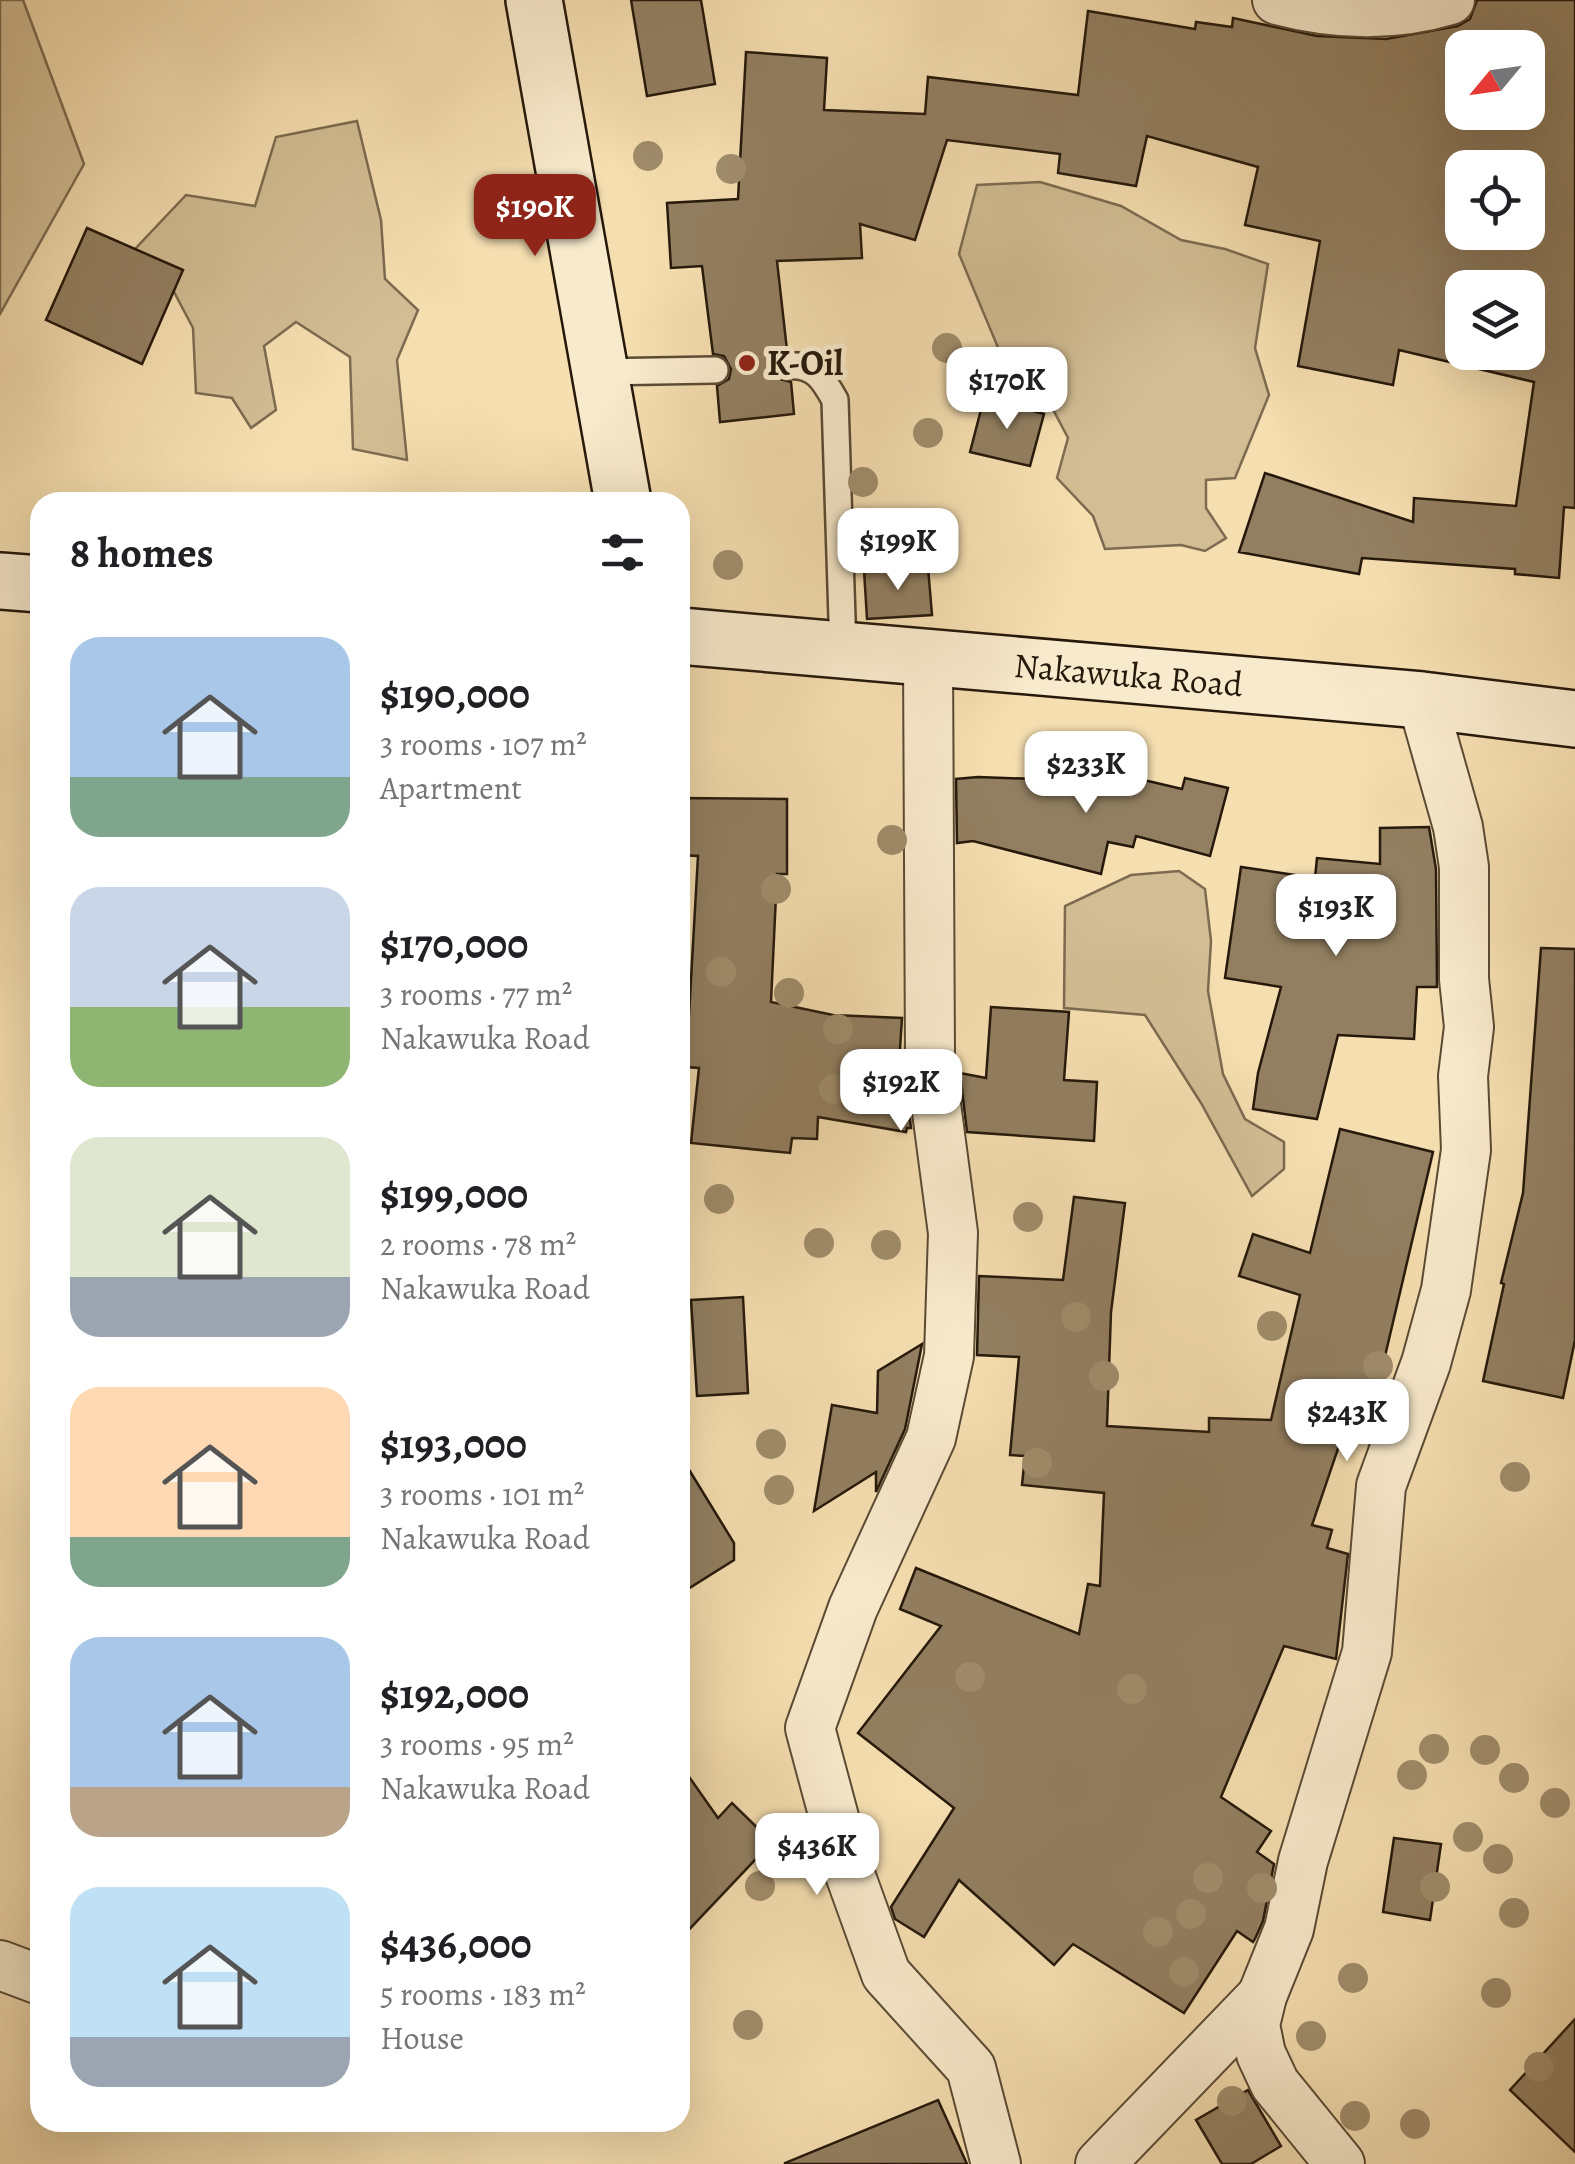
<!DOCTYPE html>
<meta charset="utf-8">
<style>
:root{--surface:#fff;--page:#f2f2f2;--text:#202124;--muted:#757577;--accent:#8f2418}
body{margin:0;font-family:Alegreya,serif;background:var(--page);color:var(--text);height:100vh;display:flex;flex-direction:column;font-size:38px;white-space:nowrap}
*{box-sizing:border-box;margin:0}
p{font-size:32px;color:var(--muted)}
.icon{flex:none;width:55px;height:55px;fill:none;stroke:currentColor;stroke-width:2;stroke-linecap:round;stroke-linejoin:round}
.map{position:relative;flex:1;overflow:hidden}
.sheet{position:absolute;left:30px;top:492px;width:660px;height:1640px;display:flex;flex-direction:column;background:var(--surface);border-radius:30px;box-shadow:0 10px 40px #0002}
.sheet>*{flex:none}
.needle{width:65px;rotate:241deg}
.buttons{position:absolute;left:1445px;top:30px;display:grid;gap:20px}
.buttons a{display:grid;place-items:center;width:100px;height:100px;border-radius:20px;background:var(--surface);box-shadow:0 10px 40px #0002;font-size:50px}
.price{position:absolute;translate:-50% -85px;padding:0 22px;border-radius:20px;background:#fff;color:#222;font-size:32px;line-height:65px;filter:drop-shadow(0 2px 5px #0008)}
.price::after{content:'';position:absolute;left:50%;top:60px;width:30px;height:22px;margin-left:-15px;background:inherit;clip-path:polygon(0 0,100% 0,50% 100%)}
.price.current{background:var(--accent);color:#fff}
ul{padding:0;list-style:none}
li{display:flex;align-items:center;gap:30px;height:250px;padding:0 40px}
li span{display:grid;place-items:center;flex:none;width:280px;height:200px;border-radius:30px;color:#555}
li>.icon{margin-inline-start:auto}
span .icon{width:120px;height:120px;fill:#fffc;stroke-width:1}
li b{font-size:42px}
h2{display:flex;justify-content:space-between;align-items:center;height:120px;padding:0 40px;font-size:42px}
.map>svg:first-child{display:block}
.green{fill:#d2bd94;stroke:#7c6b50;stroke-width:2.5}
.building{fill:#927f61;stroke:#26190b;stroke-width:2.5;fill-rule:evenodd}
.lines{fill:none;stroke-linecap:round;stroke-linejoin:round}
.service-casing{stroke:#5a4a34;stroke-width:30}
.minor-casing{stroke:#5a4a34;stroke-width:52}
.secondary-casing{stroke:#26190b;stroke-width:60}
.service{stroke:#f8eacc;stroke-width:25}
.minor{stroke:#f8eacc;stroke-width:48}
.secondary{stroke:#f8eacc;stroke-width:55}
.tree{fill:#a08d6c}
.poi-dot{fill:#8f2418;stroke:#f8eacc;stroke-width:4}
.labels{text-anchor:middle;stroke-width:10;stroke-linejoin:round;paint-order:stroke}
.poi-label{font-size:35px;font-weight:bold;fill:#26190b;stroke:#f8eacc;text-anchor:start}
.street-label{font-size:35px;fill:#26190b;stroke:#f8eacc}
</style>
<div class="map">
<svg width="1575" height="2164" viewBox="0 0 1575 2164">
<rect width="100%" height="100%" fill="#f5deb0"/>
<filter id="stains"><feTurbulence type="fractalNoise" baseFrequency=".002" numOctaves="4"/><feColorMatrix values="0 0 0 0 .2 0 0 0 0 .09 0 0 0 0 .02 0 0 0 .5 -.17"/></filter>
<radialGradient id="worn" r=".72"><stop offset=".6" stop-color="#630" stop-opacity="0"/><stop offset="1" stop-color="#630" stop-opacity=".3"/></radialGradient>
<g class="green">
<path d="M0,0H23L84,164L0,314Z"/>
<path d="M357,121L381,220L385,279L418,310L397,360L407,460L353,449L350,357L296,322L264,346L276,410L251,428L232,398L196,393L193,328L174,292L135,249L186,195L255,206L276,137Z"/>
<path d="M1040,182L1121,206L1181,240L1225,249L1268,264L1255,348L1269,395L1235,478L1206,480V508L1226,538L1205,551L1181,545L1105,549L1093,516L1057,478L1068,438L1048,400L1004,362L959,254L977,185Z"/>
<path d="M1179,871L1205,889L1211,941L1208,991L1223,1074L1245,1119L1284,1142V1169L1252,1196L1201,1103L1145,1015L1064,1008L1065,906L1131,875Z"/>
</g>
<g class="building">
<path d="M631,0H701L715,84L647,96Z"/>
<path d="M1477,0H1575V508L1564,507L1559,578L1515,574V569L1362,558L1359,574L1239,552L1265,473L1413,522L1414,498L1516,506L1534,382L1399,350L1393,385L1298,366L1320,241L1245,225L1258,167L1147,136L1136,186L1058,173L1060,154L947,140L915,240L860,224L862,258L777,261L787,350L776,357L773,367L780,379L791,382L794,414L720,422L717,386L729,379L731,369L724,356L713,354L702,266L671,268L667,203L738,199L746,52L827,58L824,110L925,114L928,77L1078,95L1088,11L1195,29L1196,22L1232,27L1233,18L1317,36L1386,39L1458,26L1470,19ZM1462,48H1528V112H1462ZM1462,168H1528V232H1462ZM1462,288H1528V352H1462Z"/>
<path d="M87,228L183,270L142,364L46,320Z"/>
<path d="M984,398L1044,414L1030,466L970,452Z"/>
<path d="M928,567L932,615L867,619L864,570Z"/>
<path d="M1093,768L1182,789L1185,778L1228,788L1210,856L1136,836L1133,847L1108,842L1101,874L973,841L957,843L956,779L978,777L1090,781Z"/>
<path d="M680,798L787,799V874H777L771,1002L833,1015L902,1018L899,1064L903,1065L911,1128H907L906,1132L818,1117L817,1139L792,1138L790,1153L691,1143L699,1068L686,1067L698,856L680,855Z"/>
<path d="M1429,827L1436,869L1437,987H1417L1414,1039L1338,1035L1317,1119L1253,1109L1258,1073L1281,987L1225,978L1241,867L1315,878L1317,858L1380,864V828Z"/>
<path d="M1541,948L1575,949V1340L1563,1398L1483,1381L1504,1284L1501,1283L1523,1193Z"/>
<path d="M991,1007L1069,1012L1064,1080L1097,1082L1094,1141L967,1132L960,1073L986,1078Z"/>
<path d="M1340,1129L1433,1152L1378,1386L1361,1381L1312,1525L1332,1530L1327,1548L1348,1554L1336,1659L1284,1646L1221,1797L1271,1831L1257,1852L1274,1864L1263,1921L1255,1939L1253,1942L1237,1931L1184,2013L1073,1944L1054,1965L959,1880L924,1937L895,1919L891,1907L954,1808L858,1733L941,1626L900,1609L916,1568L1079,1634L1088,1584L1100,1586L1104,1493L1022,1485L1025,1456L1010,1455L1019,1357L977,1355L979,1276L1063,1280L1074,1197L1125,1203L1111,1312L1107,1426L1209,1432V1418L1271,1420L1300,1295L1239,1276L1253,1234L1310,1253Z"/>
<path d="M743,1297L748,1393L697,1396L691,1300Z"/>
<path d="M922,1344L905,1429L876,1492V1472L814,1511L832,1405L877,1413L878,1371Z"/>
<path d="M680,1455L734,1543V1560L680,1594Z"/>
<path d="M680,1764L718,1818L732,1803L772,1842L680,1939Z"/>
<path d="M1394,1838L1441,1844L1430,1920L1383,1912Z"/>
<path d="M1575,2019V2152L1510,2090Z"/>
<path d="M1248,2090L1281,2146L1251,2164H1222L1196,2120Z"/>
<path d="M938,2100L967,2164H785V2163Z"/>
</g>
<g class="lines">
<defs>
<g id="service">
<path d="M789,366C815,364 824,380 835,400L843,650"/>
<path d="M598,372L715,370"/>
</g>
<g id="minor">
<path d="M1277,0C1334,15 1394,17 1450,0"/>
<path d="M928,657L930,1059L953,1233L949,1356L931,1438L853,1608L810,1728L847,1866L886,1974L971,2068L996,2164"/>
<path d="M0,1965L40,1980"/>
<path d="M1100,2164L1262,1996"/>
<path d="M1340,2164L1275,2084L1261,2054L1255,2025L1262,1996L1289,1929L1303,1861L1367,1652L1381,1486L1426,1363L1446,1290L1466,1150L1463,1076L1469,1027L1464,979V867L1458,827L1422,700"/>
</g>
<g id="secondary">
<path d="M534,0L623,502"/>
<path d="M0,581L40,584"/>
<path id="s1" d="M680,636L1422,700L1575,719"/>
</g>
</defs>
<use href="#service" class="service-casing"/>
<use href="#minor" class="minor-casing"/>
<use href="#secondary" class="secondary-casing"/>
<use href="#service" class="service"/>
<use href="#minor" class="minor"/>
<use href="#secondary" class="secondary"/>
</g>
<g class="tree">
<circle cx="648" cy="156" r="15"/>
<circle cx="731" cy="169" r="15"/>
<circle cx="947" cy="348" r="15"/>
<circle cx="928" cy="433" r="15"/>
<circle cx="863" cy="482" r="15"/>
<circle cx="728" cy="565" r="15"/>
<circle cx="892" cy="840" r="15"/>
<circle cx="776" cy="889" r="15"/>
<circle cx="721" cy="972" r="15"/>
<circle cx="789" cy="993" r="15"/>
<circle cx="838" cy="1029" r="15"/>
<circle cx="834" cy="1089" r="15"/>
<circle cx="719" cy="1199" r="15"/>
<circle cx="1028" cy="1217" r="15"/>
<circle cx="819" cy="1243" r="15"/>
<circle cx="886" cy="1245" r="15"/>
<circle cx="1076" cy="1317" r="15"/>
<circle cx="1272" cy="1326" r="15"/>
<circle cx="1378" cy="1366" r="15"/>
<circle cx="1104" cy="1376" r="15"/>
<circle cx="771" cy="1444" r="15"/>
<circle cx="1037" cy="1463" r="15"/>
<circle cx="1515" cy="1477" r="15"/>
<circle cx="779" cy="1490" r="15"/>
<circle cx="970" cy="1677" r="15"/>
<circle cx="1132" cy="1689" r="15"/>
<circle cx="1434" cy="1749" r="15"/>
<circle cx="1485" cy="1750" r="15"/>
<circle cx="1412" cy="1775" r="15"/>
<circle cx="1514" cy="1778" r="15"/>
<circle cx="1555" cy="1803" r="15"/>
<circle cx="1468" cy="1837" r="15"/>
<circle cx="1498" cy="1859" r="15"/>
<circle cx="1208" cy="1878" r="15"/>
<circle cx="760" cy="1886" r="15"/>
<circle cx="1435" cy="1887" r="15"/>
<circle cx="1262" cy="1888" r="15"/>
<circle cx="1514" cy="1913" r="15"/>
<circle cx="1191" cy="1914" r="15"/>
<circle cx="1158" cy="1932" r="15"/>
<circle cx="1184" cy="1972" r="15"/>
<circle cx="1353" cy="1978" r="15"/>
<circle cx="1496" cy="1993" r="15"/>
<circle cx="748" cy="2025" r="15"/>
<circle cx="1311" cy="2036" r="15"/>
<circle cx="1539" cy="2067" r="15"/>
<circle cx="1232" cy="2101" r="15"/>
<circle cx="1355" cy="2116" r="15"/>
<circle cx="1415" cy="2124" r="15"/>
</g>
<circle class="poi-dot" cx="747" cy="363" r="10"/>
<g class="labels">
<g class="poi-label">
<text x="767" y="375">K-Oil</text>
</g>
<g class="street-label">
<text dy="12" stroke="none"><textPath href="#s1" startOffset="450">Nakawuka Road</textPath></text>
</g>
</g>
<rect width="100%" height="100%" filter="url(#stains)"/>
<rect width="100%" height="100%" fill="url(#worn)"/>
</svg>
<div class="buttons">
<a><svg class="needle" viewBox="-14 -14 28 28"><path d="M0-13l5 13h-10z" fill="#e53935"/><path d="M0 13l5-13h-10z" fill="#757577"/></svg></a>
<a><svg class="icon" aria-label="locate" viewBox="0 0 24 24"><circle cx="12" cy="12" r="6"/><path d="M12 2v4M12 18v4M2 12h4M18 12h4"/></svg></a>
<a><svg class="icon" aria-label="layers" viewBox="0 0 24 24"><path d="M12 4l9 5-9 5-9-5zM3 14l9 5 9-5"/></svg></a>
</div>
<b class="price current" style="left:535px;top:259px">$190K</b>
<b class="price" style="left:1007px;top:432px">$170K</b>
<b class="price" style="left:898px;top:593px">$199K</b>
<b class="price" style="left:1086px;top:816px">$233K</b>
<b class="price" style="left:1336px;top:959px">$193K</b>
<b class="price" style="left:901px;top:1134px">$192K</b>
<b class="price" style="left:1347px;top:1464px">$243K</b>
<b class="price" style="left:817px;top:1898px">$436K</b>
<section class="sheet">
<h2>8 homes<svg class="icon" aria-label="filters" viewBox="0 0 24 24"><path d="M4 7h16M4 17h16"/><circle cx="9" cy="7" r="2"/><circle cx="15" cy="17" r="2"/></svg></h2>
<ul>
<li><span style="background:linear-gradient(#a9c7e8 70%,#7fa58c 0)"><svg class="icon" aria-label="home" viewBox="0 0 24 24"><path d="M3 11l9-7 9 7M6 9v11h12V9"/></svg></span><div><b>$190,000</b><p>3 rooms · 107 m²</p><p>Apartment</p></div></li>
<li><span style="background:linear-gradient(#c9d6e8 60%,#8fb573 0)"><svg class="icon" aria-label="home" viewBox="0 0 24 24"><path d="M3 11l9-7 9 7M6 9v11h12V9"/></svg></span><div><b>$170,000</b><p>3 rooms · 77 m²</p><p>Nakawuka Road</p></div></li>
<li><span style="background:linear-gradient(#dfe7d0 70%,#9aa5b1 0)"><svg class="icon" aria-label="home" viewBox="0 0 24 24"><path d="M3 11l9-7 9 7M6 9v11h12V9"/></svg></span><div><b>$199,000</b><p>2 rooms · 78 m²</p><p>Nakawuka Road</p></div></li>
<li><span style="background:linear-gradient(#ffd9b3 75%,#7fa58c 0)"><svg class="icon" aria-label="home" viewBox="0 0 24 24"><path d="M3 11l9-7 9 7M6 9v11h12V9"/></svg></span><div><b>$193,000</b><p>3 rooms · 101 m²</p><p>Nakawuka Road</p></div></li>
<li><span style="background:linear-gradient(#a9c7e8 75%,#b9a48a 0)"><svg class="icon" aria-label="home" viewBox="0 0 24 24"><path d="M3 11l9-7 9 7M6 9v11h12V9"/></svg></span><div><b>$192,000</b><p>3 rooms · 95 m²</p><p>Nakawuka Road</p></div></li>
<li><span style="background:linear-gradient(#bfe0f5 75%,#9aa5b1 0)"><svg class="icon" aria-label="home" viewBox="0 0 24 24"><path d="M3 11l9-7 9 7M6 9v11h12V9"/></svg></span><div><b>$436,000</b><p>5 rooms · 183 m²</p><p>House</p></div></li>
</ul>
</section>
</div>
